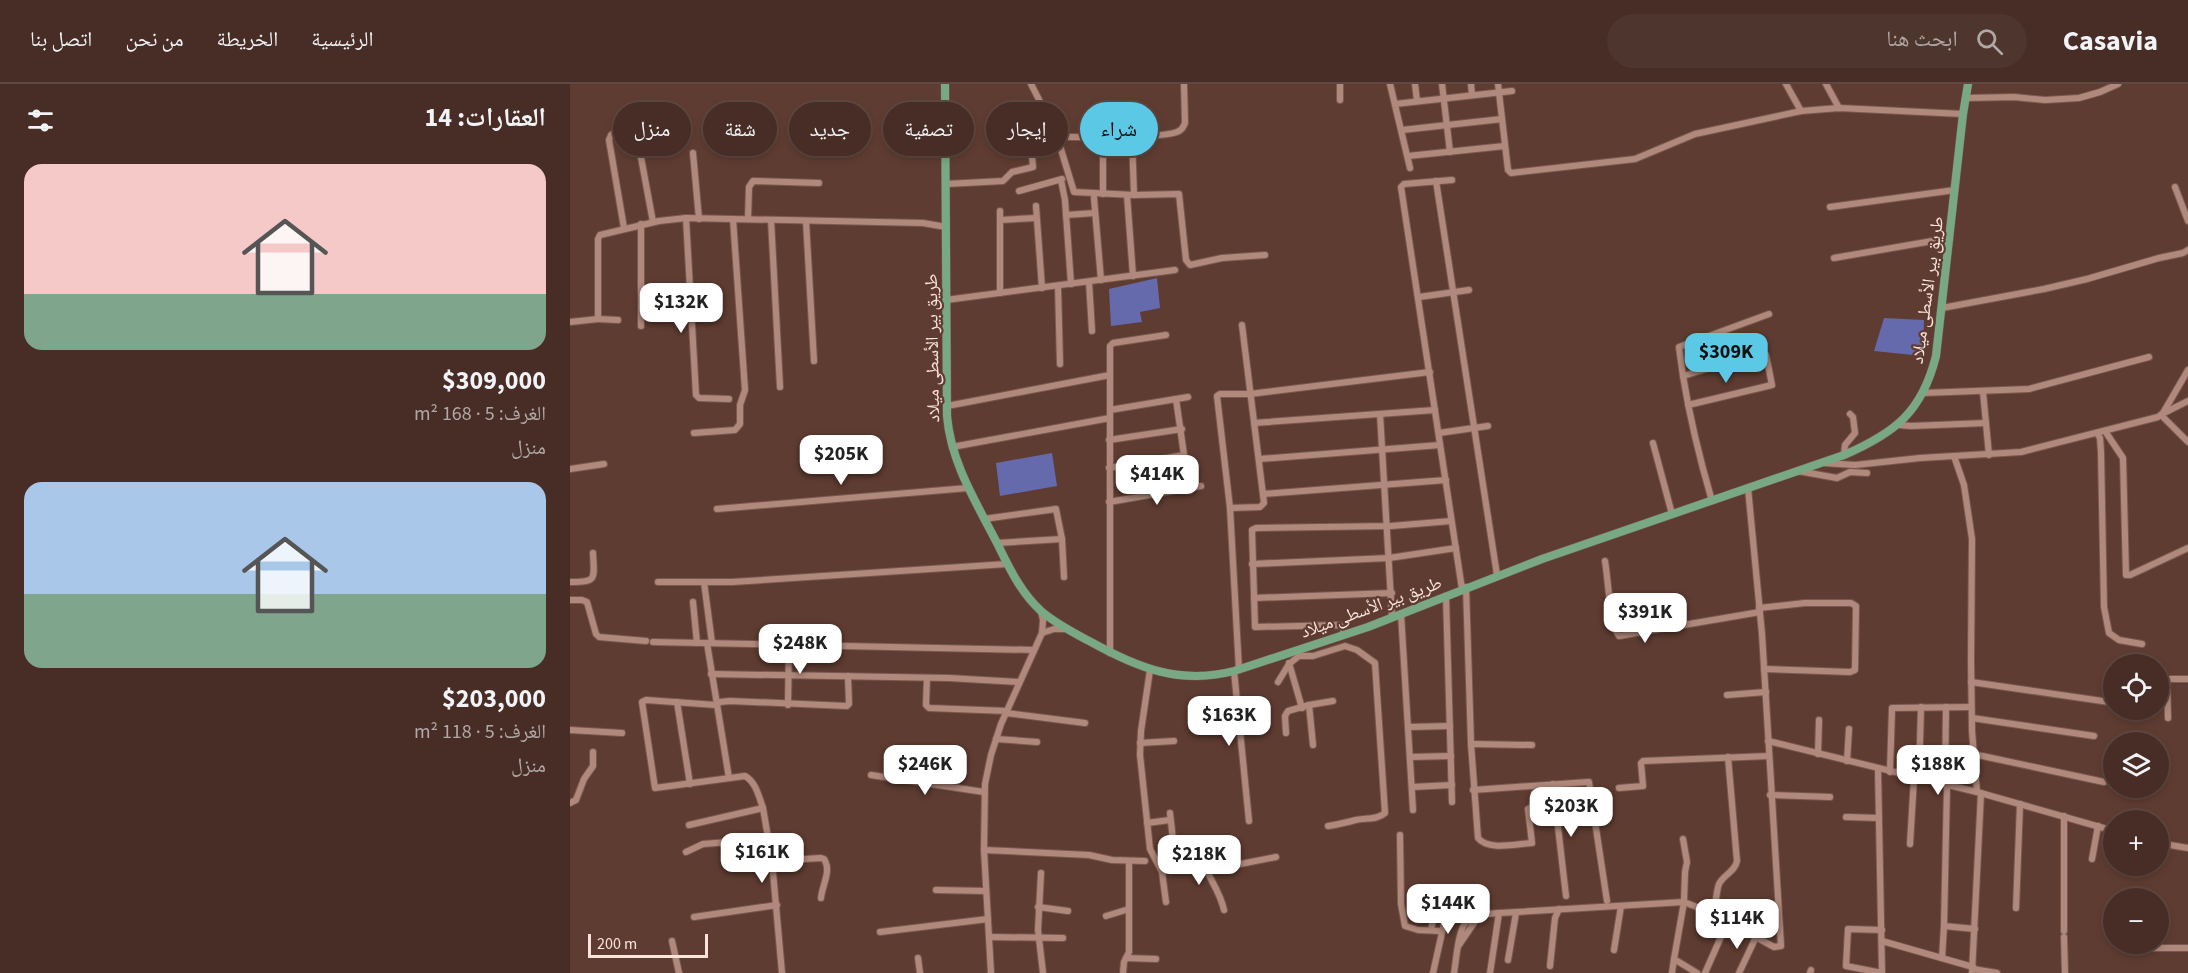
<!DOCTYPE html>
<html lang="ar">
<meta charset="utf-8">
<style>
:root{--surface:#472d25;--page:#4e352d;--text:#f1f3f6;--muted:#b0a8a7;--line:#5f4942;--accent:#5bc8e6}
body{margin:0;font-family:"Source Sans 3","Noto Naskh Arabic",sans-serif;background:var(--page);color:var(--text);direction:rtl;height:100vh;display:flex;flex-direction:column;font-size:22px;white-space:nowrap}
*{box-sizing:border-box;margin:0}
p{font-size:20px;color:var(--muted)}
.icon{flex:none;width:33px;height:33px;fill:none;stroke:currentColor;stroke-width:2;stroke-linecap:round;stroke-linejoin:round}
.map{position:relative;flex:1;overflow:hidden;direction:ltr}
.panel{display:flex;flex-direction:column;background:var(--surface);width:570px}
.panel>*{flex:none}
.banner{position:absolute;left:18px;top:18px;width:570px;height:54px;direction:rtl;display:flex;gap:12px}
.controls{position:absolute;left:1533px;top:570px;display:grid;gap:12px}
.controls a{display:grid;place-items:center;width:66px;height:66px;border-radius:50%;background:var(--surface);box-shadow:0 3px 9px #0003,0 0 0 2px var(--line);font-size:30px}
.scale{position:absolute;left:18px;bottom:15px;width:120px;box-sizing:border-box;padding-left:6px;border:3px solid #fae4dd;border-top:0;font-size:16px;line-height:21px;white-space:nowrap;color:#fae4dd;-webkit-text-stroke:4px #5f3c31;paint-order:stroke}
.price{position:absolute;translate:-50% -51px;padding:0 14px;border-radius:12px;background:#fff;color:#222;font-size:20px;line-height:39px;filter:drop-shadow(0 2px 3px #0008)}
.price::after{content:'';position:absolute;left:50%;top:36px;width:18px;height:14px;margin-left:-9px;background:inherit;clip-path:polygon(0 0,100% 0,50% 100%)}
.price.active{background:var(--accent);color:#111}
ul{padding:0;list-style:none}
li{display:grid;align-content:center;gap:12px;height:318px;padding:0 24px}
li span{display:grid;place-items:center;height:186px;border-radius:18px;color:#555}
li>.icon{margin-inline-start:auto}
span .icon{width:108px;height:108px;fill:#fffc;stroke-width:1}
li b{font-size:26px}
h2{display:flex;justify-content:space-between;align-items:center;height:72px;padding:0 24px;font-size:26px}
.tag{padding:0 21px;border-radius:27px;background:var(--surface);box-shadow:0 3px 9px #0003,0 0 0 2px var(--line);font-size:21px;line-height:54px}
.tag.active{background:var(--accent);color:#111}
header{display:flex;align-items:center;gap:36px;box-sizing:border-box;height:84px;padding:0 30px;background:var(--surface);border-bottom:2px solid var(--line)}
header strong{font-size:28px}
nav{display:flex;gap:33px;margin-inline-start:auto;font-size:21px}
.search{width:420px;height:54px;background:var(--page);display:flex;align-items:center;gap:15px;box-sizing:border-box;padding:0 21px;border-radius:33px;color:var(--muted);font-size:22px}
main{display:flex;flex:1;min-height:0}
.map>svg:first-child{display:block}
.green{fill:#656aac}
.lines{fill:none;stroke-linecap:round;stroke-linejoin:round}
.minor-casing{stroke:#76594f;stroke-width:8}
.major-casing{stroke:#76594f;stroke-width:9}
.minor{stroke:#b1897c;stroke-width:6}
.major{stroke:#79a984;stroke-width:8}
.labels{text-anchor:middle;stroke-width:4.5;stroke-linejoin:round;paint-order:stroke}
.street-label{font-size:18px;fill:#fae4dd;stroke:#5f3c31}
</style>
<header>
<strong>Casavia</strong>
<div class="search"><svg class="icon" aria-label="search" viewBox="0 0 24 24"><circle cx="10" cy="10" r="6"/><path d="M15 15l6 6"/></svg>ابحث هنا</div>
<nav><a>الرئيسية</a><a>الخريطة</a><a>من نحن</a><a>اتصل بنا</a></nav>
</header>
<main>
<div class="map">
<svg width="1618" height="889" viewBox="0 0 1618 889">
<rect width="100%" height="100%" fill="#5f3c31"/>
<g class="green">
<path d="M587,194L590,224L570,228L572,238L541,242L539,205Z"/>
<path d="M1314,234L1354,236L1353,272L1304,267Z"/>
<path d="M482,369L487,402L430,412L426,379Z"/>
</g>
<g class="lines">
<defs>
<g id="minor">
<path d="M461,0L486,49L504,108L564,111L609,110L616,176L620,181L652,174L695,171"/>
<path d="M770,0V16"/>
<path d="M820,0L840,84"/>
<path d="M845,0L847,17"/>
<path d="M872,0L880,68"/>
<path d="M901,0L902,11"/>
<path d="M928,0L938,86L941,89L1065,75L1125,50L1231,27L1269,24L1393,30"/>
<path d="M1216,0L1231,27"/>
<path d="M1256,0L1269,24"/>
<path d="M1396,14L1444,13L1475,16L1509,14L1530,8L1548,0"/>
<path d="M825,20L942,7"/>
<path d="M832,46L932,35"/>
<path d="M533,52V110"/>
<path d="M562,52L564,111"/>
<path d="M487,53C507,53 598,55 609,47C613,45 613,43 615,39L614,0"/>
<path d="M123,69L129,135"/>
<path d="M838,72L935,62"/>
<path d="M491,96L495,116L501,200"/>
<path d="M882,96L834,100L831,103L892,505"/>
<path d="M866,97L927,491"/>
<path d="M376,100L433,97L442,88L463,83L462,72"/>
<path d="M1605,103L1618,137"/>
<path d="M449,107L492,95"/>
<path d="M557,111L563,192"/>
<path d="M524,114L531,196"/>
<path d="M466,122L472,204"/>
<path d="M1260,123L1385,106"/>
<path d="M430,127V209"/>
<path d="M496,131L525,129"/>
<path d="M116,134L126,311L129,314L159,315"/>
<path d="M178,135L179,103L183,97L249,99"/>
<path d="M201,136L210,303"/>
<path d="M430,136L466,134"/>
<path d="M236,137L244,277"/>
<path d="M54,144L39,56L41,51C48,45 60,44 67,52L83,138"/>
<path d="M1264,174L1380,154"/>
<path d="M519,198L522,247"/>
<path d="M488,202L490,280"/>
<path d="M849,213L899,206"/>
<path d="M376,216L605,186"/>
<path d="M1372,224L1474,205L1517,195L1589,174L1613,169L1618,166"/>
<path d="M48,236L28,235V155L30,151L89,137L116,134L163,135"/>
<path d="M0,238L28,235"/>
<path d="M71,242V140"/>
<path d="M1113,292L1109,263L1199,230"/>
<path d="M1413,308L1419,371"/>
<path d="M1353,309L1459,305L1579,273"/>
<path d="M1118,321L1202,301L1196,271L1190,269L1113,292C1120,335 1130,376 1142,417"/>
<path d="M377,322L540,291"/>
<path d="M540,326L618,313"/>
<path d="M1594,329L1618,317"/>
<path d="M810,330L822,533"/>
<path d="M1591,331L1618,358"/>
<path d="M684,339L865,326"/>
<path d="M1329,341L1341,342L1416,339"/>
<path d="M1535,347L1553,374L1556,491H1560L1618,464"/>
<path d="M124,349L165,346L170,340V321L175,306L163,135L353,139L376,143"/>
<path d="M869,349L918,342"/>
<path d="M1527,349L1530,354L1531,368L1534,523L1539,549L1549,556L1572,560"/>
<path d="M539,356L612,345"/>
<path d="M1083,359L1102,430"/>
<path d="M382,363L540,334"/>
<path d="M1274,371L1275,361L1285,349L1283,333L1280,330"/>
<path d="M1384,372L1394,401L1402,455L1401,577L1402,647L1407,708"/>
<path d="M689,375L870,361"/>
<path d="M1254,379L1285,381L1350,374L1451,368L1588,333L1593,329L1618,286"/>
<path d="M539,384L614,371L606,315"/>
<path d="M0,385L34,380"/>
<path d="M1228,387L1267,394L1280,388L1297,389"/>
<path d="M693,410L876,396"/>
<path d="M539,418L631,402"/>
<path d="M660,424L690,423L694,419L672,241"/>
<path d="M147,425L398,404"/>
<path d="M414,435L486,425L492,455L494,493"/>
<path d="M427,459L492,455"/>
<path d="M1035,477C1038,494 1040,541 1049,552L1190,528"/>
<path d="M682,480L819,474L886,464"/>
<path d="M0,498C28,498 24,495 23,469"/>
<path d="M88,498H162L437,480"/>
<path d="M134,498L142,559"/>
<path d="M896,503L901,660L908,754C918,767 947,760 962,759L958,725L962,723L964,709L967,707L974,713L984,712"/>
<path d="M876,512L882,718"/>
<path d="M684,514L822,509"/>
<path d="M0,516H12L17,518L26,550L29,553L76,557"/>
<path d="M123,518L127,559"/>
<path d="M1189,524L1235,519H1281L1286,522L1285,586L1280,588L1194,585"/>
<path d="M831,530L843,726"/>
<path d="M472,549L484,545H494"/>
<path d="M775,551L772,543L769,541L685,543L682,446L686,444L821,442L881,437"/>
<path d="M83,558L464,566"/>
<path d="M137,559L159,694"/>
<path d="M540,569V262L543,259L596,251"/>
<path d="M719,579L732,624"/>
<path d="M580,586L571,647L570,671L580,765L592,788L596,818"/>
<path d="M669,586L660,424L647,312L650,310H680L860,288"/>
<path d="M664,587L679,737"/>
<path d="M141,590L379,594L449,598"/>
<path d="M357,594L356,621L359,624L437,627"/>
<path d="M1588,595H1618"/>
<path d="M1597,595L1598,634"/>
<path d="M708,598L719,580L729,572H743L775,562L787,566L805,579L815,729C806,737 793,733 782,737C774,739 766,741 758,742"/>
<path d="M1401,598L1539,618L1542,614L1541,597L1544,594"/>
<path d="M1157,611L1196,608"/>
<path d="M107,618L120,700"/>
<path d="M218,621L219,560"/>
<path d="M739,621L743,661"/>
<path d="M436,629L515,639"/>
<path d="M1402,634L1524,652"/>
<path d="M838,643L880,642"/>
<path d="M0,646L52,649"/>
<path d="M716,649L715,632L718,627L739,621L763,617"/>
<path d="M426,655L467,658"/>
<path d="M1198,657L1407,708L1544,747"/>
<path d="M570,659L604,657"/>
<path d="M901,660L962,661"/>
<path d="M1248,670L1249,636"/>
<path d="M1403,670L1534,698"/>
<path d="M840,673L881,672"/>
<path d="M1277,677L1279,645"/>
<path d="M1308,685L1312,889"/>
<path d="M1320,688L1322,624L1401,623"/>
<path d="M301,691L414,708"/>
<path d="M1349,694L1351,623"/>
<path d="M983,700L996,812"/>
<path d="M1375,701L1376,623"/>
<path d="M1377,702L1374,842L1405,845"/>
<path d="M842,703L882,701"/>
<path d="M1049,704L1073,702L1071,679L1073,677L1199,672"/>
<path d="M903,706L1019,698L1037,817"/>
<path d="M1200,711L1260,713"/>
<path d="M0,719L6,716L14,695L23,682V668"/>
<path d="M193,724L202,777L212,889"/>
<path d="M600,729L603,756L606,759L616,760L620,772"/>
<path d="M1276,733L1309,734"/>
<path d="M577,739L600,736"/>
<path d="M119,741L193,724C189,713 186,698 175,692L85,704L72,618L76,616L146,621L150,618L160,617L277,622L279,620L278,592"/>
<path d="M830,751L831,820L835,842L848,846L871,847"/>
<path d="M1113,755L1117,778L1115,788L1114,818L1104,875L1127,889"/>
<path d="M1588,759L1618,764"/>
<path d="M1340,760L1344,694"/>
<path d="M414,766L519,771L542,776L575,777"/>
<path d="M116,768L133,760L199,755"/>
<path d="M630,770C636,791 650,806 654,826"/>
<path d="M1522,775L1528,742"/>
<path d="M202,777L251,774L254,775C262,787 252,801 251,814"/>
<path d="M589,779L655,764"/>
<path d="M635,787L706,773"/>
<path d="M471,789L468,846L473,889"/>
<path d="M366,806L416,807"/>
<path d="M468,823L498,827"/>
<path d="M1446,824L1450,720"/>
<path d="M1142,829C1147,818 1146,808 1149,800C1153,791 1165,788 1167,777L1158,673"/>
<path d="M536,832L559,825"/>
<path d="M124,833L207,821"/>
<path d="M861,846L863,836"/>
<path d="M1494,847V732"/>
<path d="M310,848L418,835"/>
<path d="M419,853L493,854"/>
<path d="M1494,853L1495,889"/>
<path d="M102,857L109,889"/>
<path d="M1312,857L1403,883"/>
<path d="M889,861L906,836"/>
<path d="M1571,864H1618"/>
<path d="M1044,866L1051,822"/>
<path d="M348,874L350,889"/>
<path d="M556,874L586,875"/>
<path d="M1372,874L1374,842"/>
<path d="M938,876L946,829"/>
<path d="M980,882L985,834L989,825"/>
<path d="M1403,885L1427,889"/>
<path d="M421,889L414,766L415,700L421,671L431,640L472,549L473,536L471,527"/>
<path d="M553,889L554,878L559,868V777"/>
<path d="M863,889L875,835L878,833L929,829"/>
<path d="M884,889C886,879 888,843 897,838C897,837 905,836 906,836L910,831"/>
<path d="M920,889L929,829L1114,818L1142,829L1204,863L1211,862L1192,550L1178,404"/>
<path d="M1102,889L1104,875"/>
<path d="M1135,889L1158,837"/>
<path d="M1169,889L1186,853"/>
<path d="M1240,889L1241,886"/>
<path d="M1312,889L1276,882L1278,845L1312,846"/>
<path d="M1402,889L1411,709"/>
</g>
<path id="major" d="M375,0L377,332C381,379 406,418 427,459C439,483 450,508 471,527C486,540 504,549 521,558C568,584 610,601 664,587L798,543L972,475L1274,371C1325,349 1352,328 1366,272L1393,30L1398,0"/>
</defs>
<use href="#minor" class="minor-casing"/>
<use href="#major" class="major-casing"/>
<use href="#minor" class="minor"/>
<use href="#major" class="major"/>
</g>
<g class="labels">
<g class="street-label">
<text transform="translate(1357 206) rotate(-82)" y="6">طريق بير الأسطى ميلاد</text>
<text transform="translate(362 264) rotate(-91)" y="6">طريق بير الأسطى ميلاد</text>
<text transform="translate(801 523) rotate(-20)" y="6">طريق بير الأسطى ميلاد</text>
</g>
</g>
</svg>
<div class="controls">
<a><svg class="icon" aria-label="locate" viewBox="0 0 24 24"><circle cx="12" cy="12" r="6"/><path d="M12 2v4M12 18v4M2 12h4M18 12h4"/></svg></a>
<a><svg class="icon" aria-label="layers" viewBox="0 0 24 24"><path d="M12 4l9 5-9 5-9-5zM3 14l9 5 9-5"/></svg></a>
<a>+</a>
<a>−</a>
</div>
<div class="scale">200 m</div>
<b class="price" style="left:111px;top:250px">$132K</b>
<b class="price active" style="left:1156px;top:300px">$309K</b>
<b class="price" style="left:271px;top:402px">$205K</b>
<b class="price" style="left:587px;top:422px">$414K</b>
<b class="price" style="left:1075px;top:560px">$391K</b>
<b class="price" style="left:230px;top:591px">$248K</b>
<b class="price" style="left:659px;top:663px">$163K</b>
<b class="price" style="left:355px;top:712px">$246K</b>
<b class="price" style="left:1368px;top:712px">$188K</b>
<b class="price" style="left:1001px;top:754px">$203K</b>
<b class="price" style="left:192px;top:800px">$161K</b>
<b class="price" style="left:629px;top:802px">$218K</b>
<b class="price" style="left:878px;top:851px">$144K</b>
<b class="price" style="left:1167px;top:866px">$114K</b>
<div class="banner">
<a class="tag active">شراء</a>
<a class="tag">إيجار</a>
<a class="tag">تصفية</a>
<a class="tag">جديد</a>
<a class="tag">شقة</a>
<a class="tag">منزل</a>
</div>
</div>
<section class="panel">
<h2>العقارات: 14<svg class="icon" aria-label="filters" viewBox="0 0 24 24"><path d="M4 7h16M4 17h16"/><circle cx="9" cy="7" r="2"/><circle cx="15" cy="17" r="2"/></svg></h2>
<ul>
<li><span style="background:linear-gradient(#f6c9c9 70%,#7fa58c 0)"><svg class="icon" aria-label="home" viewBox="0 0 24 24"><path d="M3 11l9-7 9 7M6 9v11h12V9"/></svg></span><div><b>$309,000</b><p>الغرف: 5 · 168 m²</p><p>منزل</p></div></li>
<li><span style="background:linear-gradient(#a9c7e8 60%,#7fa58c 0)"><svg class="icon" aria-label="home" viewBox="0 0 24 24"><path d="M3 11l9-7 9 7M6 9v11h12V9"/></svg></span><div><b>$203,000</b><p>الغرف: 5 · 118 m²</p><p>منزل</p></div></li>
</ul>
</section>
</main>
